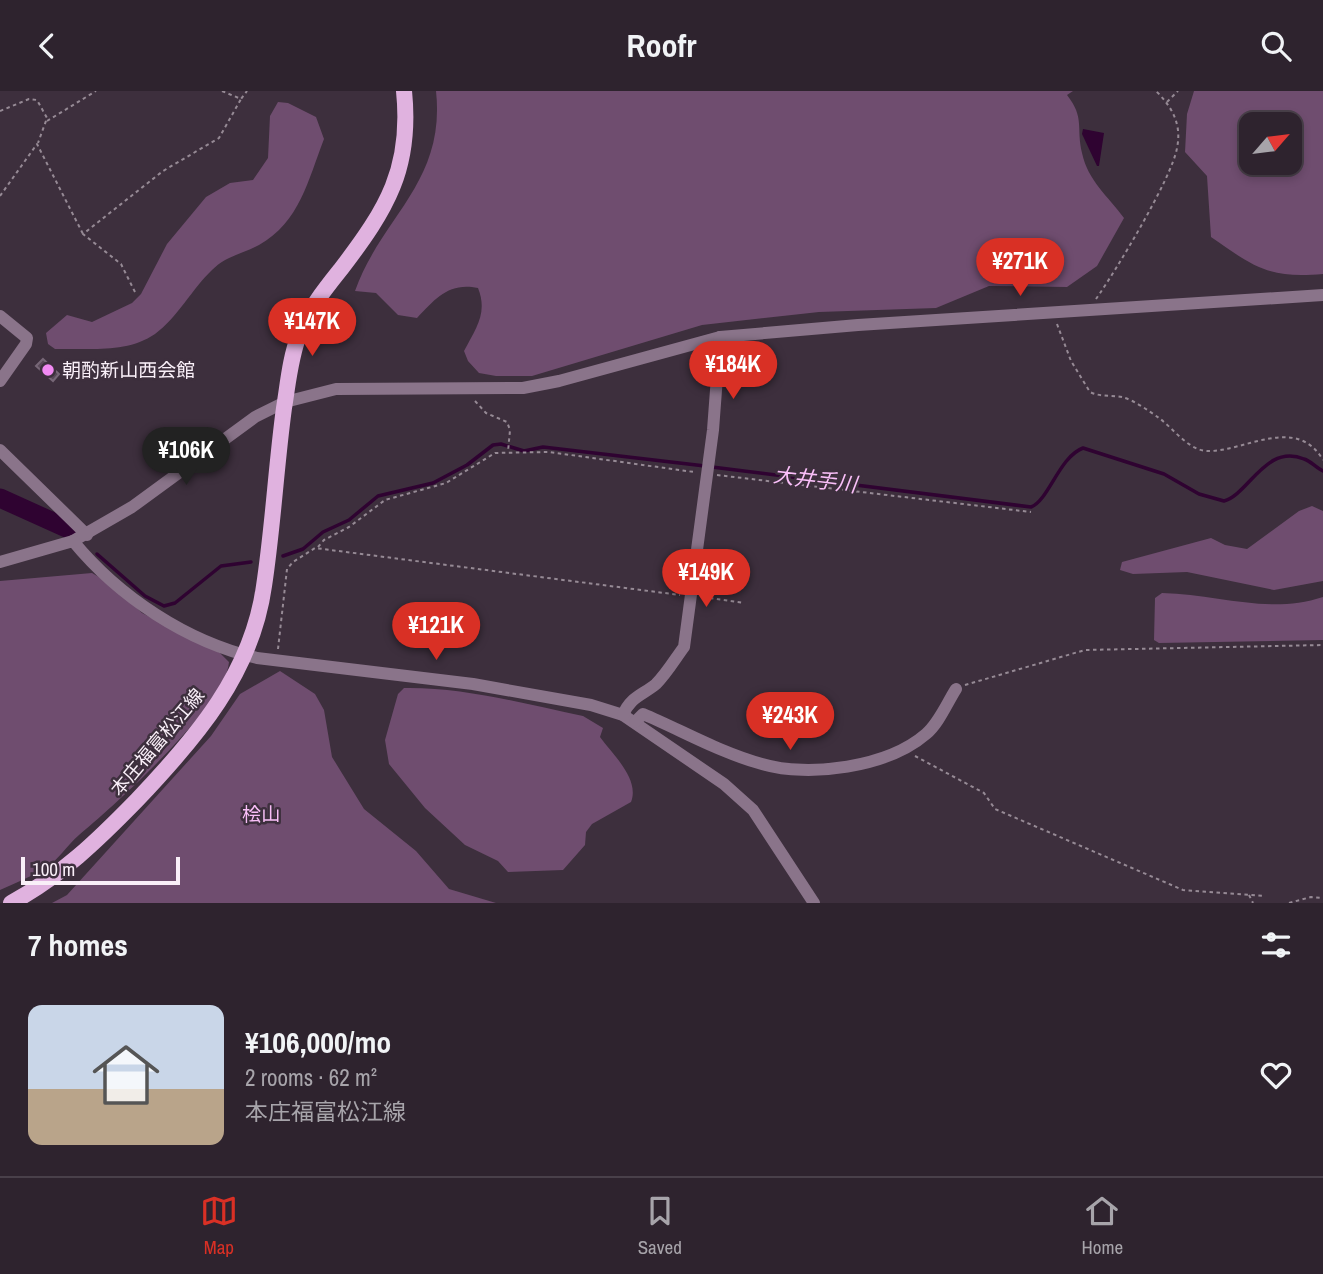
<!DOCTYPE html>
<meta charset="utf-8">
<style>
:root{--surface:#2e232e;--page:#362b36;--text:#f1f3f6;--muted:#a7a4aa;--line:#49404a;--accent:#d93025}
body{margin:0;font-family:"Archivo Narrow","Noto Sans JP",sans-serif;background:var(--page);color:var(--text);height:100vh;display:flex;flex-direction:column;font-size:26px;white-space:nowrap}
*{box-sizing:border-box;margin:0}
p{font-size:23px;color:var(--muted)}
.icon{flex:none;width:38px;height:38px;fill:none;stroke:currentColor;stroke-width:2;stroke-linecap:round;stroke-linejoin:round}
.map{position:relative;height:812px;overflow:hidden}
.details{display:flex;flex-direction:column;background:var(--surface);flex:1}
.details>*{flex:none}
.needle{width:46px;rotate:62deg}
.buttons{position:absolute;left:1239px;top:21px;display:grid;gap:14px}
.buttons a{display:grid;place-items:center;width:63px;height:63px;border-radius:14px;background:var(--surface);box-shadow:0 4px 10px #0003,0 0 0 2px var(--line);font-size:35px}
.scale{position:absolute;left:21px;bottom:18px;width:159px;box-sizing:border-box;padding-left:7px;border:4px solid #f9eff8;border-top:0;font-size:19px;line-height:24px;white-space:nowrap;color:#f9eff8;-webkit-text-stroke:5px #3d2f3d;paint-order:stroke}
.price{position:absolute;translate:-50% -60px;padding:0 16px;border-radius:24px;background:var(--accent);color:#fff;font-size:23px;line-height:46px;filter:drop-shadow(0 2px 4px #0008)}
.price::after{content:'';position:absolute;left:50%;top:42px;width:21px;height:16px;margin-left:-10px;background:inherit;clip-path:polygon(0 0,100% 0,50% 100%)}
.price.on{background:#222;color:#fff}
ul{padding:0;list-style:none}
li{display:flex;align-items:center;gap:21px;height:175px;padding:0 28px}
li span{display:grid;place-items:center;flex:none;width:196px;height:140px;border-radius:14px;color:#555}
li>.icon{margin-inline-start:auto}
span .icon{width:84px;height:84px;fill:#fffc;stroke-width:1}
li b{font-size:30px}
h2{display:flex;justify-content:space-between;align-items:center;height:84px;padding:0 28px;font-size:30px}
header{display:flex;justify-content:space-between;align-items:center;height:91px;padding:0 28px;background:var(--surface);font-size:32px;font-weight:700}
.tabs{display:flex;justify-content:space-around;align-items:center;height:98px;border-top:2px solid var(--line);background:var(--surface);font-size:19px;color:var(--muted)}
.tabs a{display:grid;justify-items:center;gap:4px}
.tabs .on{color:var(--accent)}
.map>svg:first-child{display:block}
.green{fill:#6f4d6f;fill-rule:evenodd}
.water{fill:#2f0331}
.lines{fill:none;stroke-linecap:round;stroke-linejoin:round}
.stream{stroke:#2f0331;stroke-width:3.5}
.river{stroke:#2f0331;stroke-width:19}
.building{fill:#584958;stroke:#776777;stroke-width:2}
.path{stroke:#968a95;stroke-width:2;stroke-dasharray:3.5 3.5;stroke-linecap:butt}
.minor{stroke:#8a748a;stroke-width:12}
.major{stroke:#e0b2df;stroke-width:16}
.poi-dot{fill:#f28af3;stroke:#3d2f3d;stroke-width:2.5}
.labels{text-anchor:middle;stroke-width:5;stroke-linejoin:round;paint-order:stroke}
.poi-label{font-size:19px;fill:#f9eff8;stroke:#3d2f3d;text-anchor:start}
.street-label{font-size:19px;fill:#f9eff8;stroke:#3d2f3d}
.park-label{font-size:19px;fill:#f8bef7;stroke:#3d2f3d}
.water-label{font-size:21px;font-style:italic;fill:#fbc0fa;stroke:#3d2f3d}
</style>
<header><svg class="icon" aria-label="back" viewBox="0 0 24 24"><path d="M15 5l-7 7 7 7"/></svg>Roofr<svg class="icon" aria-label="search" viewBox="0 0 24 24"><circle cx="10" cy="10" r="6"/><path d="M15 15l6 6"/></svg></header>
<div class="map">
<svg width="1323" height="812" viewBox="0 0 1323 812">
<rect width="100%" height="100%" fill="#3d2f3d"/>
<g class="green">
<path d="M436,0H1073L1067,4C1085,27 1076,36 1082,62C1088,90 1108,105 1124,127L1097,175L1067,196L989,195L936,217L819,221L702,234L532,285H496L479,282L468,270L464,260C476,237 488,222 478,197C449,191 436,207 417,227L398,224L376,202L355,200C381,126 446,92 436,0Z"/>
<path d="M1194,0H1323V183C1269,188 1254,176 1211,146L1207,85L1185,61L1187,23ZM1251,33H1290V72H1251Z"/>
<path d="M278,11L288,12L316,26L324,48C308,89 300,131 259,154C242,163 226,165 212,179C192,198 177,227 155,243C126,263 87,257 55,258L48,253L46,242L67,224L92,231L132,212L141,203L167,153L206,106L230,92L253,89L268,67L270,25Z"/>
<path d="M1312,415L1323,420V490L1274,499L1187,481L1133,483L1120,479L1122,471L1211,447L1225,454L1247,458L1299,420Z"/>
<path d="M92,482L114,495L142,522L220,562L229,571C226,614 114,715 79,744C67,754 58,770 44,778C30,786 15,792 0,799V490Z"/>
<path d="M1162,502C1218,503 1268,524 1323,506V549L1159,552L1154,549L1155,507Z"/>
<path d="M280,580L315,603L324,619L332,666L364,718L416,760L449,798L496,812H52L67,804L211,645L240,603Z"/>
<path d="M404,597C465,596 524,613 583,625L603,637L600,646C613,664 640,688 631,711L592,733L586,741L585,754L563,779L508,781L498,770L465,754L425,717L389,673L385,649L398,603Z"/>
</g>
<path class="water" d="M1083,38L1104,42L1099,75H1097L1082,43Z"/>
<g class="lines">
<g class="stream">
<path d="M712,376L1031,416C1049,409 1059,366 1083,357L1164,383L1199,403L1224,410C1249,403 1266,352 1304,368C1311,370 1316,377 1323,380"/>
<path d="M97,463L145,505L164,515L175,512L221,475L251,471"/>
<path d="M283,465L303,458L323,441L349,429L378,405L433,392L467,374L493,354L501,353L524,360L543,356L705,375"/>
</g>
<path class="river" d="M0,407L71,439"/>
</g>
<path class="building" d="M43,268L59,283L53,290L36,275Z"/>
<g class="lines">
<g class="path">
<path d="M222,0L241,8L247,0"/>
<path d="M1167,11L1178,0"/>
<path d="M0,20L29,8L37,9L47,27L38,52"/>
<path d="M47,30L96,0"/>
<path d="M0,105L37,53L83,143"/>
<path d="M135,201L121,173L83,143L163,80L219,47L241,8"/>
<path d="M1096,208C1115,181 1172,87 1177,57C1182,33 1172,16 1156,0"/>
<path d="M1057,233L1071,270L1090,301C1100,306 1111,304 1122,306C1134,309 1149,320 1159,327C1174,338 1189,360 1208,360C1244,361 1296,323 1323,369"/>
<path d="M475,310L486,322L507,331L510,339L508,361"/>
<path d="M717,384L1031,421"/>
<path d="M318,456L324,449L349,436L385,409L446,392L495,362L549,361L694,381"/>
<path d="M703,506L744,512"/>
<path d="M278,558L287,478L293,471L315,457L680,504"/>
<path d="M965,594L1085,559L1323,554"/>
<path d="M915,665L984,702L995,718L1183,799L1265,805"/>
<path d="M1249,804L1253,812"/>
<path d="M1289,812L1311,806L1323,807"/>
</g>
<g class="minor">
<path d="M0,225L27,247L26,253L0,290"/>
<path d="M0,359L87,444"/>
<path d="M73,450L132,416L255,326L285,311L336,298L523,297L559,290L720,246L858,234L1323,204"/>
<path d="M0,471L73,450C119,506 187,551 257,567L473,593L591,614L623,624L724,693L753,719L814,812"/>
<path d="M623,624C630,606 643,604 656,593C667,582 675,568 684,556L713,339L720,246"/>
<path d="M635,631L643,623C681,639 721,662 762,673C809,687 888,676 926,643C939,632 947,612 956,598"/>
</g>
<path class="major" d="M11,812C61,785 98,749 137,709C196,647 252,582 264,495C273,436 276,376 284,317C288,293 290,267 299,244C308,219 325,198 341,178C387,118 412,77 404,0"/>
</g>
<circle class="poi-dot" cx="48" cy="279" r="7"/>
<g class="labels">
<g class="poi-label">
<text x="62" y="286">朝酌新山西会館</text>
</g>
<g class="street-label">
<text transform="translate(157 651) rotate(-50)" y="7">本庄福富松江線</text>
</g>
<g class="park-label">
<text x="261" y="730">桧山</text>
</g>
<g class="water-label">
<text transform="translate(815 389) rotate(7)" y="7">大井手川</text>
</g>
</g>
</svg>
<div class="buttons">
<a><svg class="needle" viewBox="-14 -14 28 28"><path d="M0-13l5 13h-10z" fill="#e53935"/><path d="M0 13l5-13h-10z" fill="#a7a4aa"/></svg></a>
</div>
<div class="scale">100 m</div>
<b class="price" style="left:1020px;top:207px">¥271K</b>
<b class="price" style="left:312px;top:267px">¥147K</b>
<b class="price" style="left:733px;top:310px">¥184K</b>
<b class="price on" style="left:186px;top:396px">¥106K</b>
<b class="price" style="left:706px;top:518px">¥149K</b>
<b class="price" style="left:436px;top:571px">¥121K</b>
<b class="price" style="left:790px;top:661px">¥243K</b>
</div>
<section class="details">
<h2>7 homes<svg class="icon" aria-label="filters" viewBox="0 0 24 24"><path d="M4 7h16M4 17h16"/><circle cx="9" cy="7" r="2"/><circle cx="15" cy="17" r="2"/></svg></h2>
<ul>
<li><span style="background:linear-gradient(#c9d6e8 60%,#b9a48a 0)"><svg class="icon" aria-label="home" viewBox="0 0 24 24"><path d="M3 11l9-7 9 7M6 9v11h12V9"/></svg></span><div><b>¥106,000/mo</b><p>2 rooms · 62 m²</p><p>本庄福富松江線</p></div><svg class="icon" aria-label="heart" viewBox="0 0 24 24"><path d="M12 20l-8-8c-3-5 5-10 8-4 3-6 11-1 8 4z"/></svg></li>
</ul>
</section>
<nav class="tabs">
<a class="on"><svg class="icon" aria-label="map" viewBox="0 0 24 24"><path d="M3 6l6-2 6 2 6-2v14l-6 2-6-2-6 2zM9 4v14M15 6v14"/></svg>Map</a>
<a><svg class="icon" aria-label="saved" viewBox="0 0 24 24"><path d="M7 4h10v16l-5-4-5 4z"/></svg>Saved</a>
<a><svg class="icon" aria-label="home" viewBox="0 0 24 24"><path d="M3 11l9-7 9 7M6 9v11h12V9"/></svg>Home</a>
</nav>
